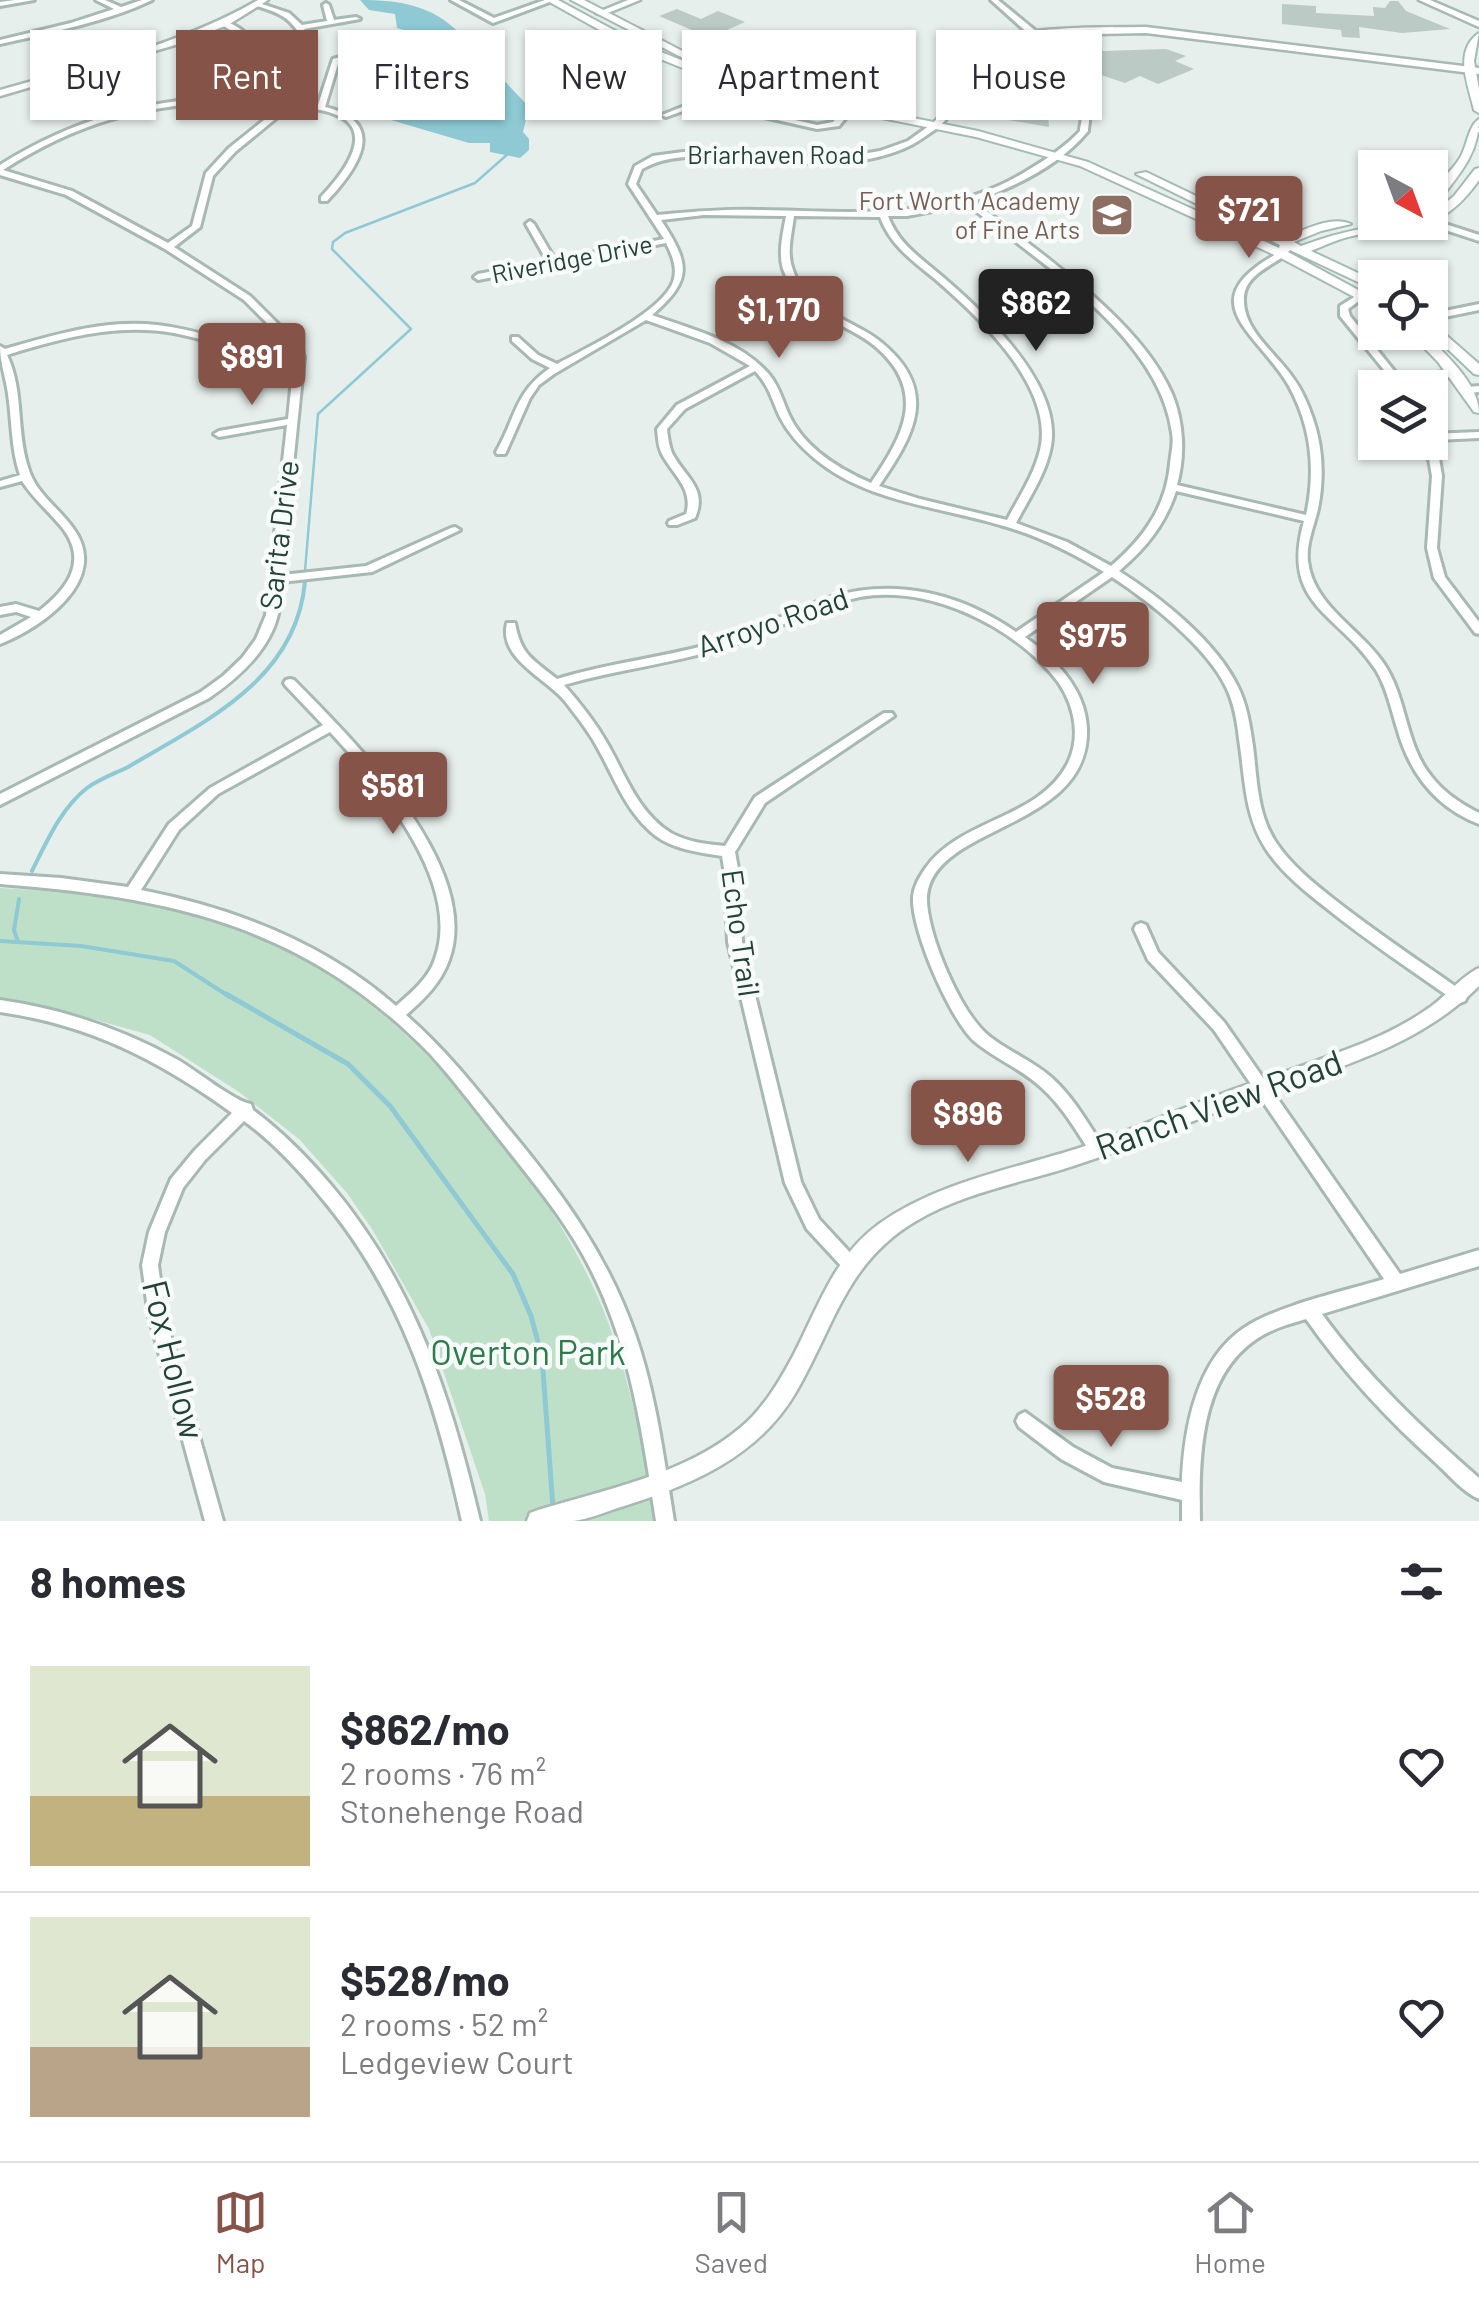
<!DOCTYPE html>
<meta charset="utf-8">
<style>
:root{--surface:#fff;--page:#f2f2f3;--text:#2b2b33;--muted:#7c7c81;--line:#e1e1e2;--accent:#855347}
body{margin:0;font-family:Barlow,sans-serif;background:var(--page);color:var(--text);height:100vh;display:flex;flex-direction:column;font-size:38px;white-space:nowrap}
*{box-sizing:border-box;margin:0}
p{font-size:32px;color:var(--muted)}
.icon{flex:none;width:55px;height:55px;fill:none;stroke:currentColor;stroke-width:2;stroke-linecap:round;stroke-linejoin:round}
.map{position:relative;height:1521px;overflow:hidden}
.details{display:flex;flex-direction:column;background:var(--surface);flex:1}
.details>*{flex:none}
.hud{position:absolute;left:30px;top:30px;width:1420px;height:90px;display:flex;gap:20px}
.needle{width:65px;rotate:139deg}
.buttons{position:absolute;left:1358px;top:150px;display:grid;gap:20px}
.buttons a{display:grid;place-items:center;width:90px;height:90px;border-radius:0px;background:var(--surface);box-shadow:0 2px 8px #0004;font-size:50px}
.price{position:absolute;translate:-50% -85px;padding:0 22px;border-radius:10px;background:var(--accent);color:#fff;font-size:32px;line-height:65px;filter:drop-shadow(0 2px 5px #0008)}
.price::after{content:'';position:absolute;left:50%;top:60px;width:30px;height:22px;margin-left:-15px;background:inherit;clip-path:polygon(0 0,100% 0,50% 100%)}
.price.on{background:#222;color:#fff}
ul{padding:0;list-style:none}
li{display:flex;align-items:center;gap:30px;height:250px;padding:0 30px}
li+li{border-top:2px solid var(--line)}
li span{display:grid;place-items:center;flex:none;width:280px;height:200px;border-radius:0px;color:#555}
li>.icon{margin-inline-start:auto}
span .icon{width:120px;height:120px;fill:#fffc;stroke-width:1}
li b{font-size:42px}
h2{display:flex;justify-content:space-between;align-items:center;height:120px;padding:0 30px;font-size:42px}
.chip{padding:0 35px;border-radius:0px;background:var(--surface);box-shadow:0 2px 8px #0004;font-size:35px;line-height:90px}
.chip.on{background:var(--accent);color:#fff}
.dock{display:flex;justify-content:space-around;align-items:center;height:140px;border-top:2px solid var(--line);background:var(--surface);font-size:28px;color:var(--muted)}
.dock a{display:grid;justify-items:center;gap:5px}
.dock .on{color:var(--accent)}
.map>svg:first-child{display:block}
.green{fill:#bfe0c8}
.water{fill:#8ec9d4}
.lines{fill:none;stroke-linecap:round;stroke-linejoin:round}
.stream-far2{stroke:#8ec9d4;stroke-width:2.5}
.stream-far1{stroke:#8ec9d4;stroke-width:4}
.stream{stroke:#8ec9d4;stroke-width:5}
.building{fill:#bbcac4}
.minor-casing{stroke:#a8b8b2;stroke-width:6}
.tertiary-casing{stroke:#a8b8b2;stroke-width:5}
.secondary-casing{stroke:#a4bbb3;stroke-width:4}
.minor{fill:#fff;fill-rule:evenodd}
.tertiary{fill:#fff;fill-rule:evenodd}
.secondary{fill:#fff;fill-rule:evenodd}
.labels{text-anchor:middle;stroke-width:9;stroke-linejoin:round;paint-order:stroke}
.far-street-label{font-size:25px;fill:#24423a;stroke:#f7fbf9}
.far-education-label{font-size:25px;fill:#785e54;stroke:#f7fbf9;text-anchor:end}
.street-label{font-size:30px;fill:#24423a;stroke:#f7fbf9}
.near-street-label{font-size:35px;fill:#24423a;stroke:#f7fbf9}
.near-park-label{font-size:35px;fill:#2d7a4b;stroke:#f7fbf9}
</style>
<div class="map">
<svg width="1479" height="1521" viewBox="0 0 1479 1521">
<rect width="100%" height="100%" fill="#e6efeb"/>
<path class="green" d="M0,888C88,893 170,902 253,933C397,989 555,1180 608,1322C632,1387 644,1453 656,1521H489L485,1494L429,1329L372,1229L347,1193L299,1139L239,1092L150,1035L53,1008L0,999Z"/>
<path class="water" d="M360,0C399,0 433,5 460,34L459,56L496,72L529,107L523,132L529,139V150L520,158L490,152V143H469L384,118L395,103L389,65L392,48L407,43L414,33L397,28L395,14L369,10Z"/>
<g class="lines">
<path class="stream-far2" d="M304,583L318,414L411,329L332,249L333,242L345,233L475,183L509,153"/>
<g class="stream-far1">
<path d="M32,871C46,843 61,808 87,788C99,779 114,774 128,767C204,722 297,680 305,581"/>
<path d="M0,941L81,946L174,961L230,997"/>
<path d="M18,942L14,930L19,899"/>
</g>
<path class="stream" d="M226,994L348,1064L390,1106L513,1274L531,1316L542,1357L553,1508"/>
</g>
<g class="building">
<path d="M1390,1H1398L1406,11L1450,29L1402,33L1359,27L1360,38L1342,37L1341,30L1282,24V4L1316,6V13L1374,16L1373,7L1385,8Z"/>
<path d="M677,9L701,19L718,11L745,22L727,30L739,35L720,42L659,16Z"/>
<path d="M1166,49L1186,56L1175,61L1194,69L1158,84L1140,76L1125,83L1101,75L1084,67L1072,52Z"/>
<path d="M1000,91L1037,104L1048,115L1049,127L997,118L991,111Z"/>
</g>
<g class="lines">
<defs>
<g id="minor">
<path d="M15,0H34L0,6V2Z"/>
<path d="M96,0H105L121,7L142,0H152C109,21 49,33 0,44V40L71,23L114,9Z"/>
<path d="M451,0H459L494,18L545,0H555L493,23Z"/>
<path d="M991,0H998L1037,32V36H1031Z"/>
<path d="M256,2L289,13L302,25L327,21L323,5L326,3L329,5L334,20L356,17L360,19L304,29L310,39L306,41H303C291,16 279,13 254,5V3Z"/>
<path d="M222,21C231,23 237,26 244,32C268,52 245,77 233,97L291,100L318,105L333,59L340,57L325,107C390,123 357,169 327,201H321V197C338,179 377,134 339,116C325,109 307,108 291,106L235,152L213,176L200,227L174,247L250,296L301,347L304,357L282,575L366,566L451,528L455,527L460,530L372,572L281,582C280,593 280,604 278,614C270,650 238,678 209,698L0,805V794L201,692L223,676L242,658L256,639L266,615L287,425L219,437L214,434L219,431L288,419L294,359C252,356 214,341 174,333C117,323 61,338 7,355C24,390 16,431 28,467C35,493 58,507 73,528C111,579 43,627 0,644V635L31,617L16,612L0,615V607L16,604L39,611C66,590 88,563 64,530C51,513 34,500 22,481L0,487V481L20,475C11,449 12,421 8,394C6,378 0,363 0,346L5,349C53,335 106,319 157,325C203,330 246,350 293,354L292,348L244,300L165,249L66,195L0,175V165C72,120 140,101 225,97C246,64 265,49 222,25ZM228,101L283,105L229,148L206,173L192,226L168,243L72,191L3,170C78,122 140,106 228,101Z"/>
<path d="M960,73C990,72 1081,80 1089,115C1090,120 1088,126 1088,131C1060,165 1015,187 974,201C1037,252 1140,319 1172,394C1184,423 1185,456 1177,485L1306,515C1316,470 1311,426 1289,386C1257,331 1188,302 1280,252L1287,254C1270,267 1242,276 1244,302C1245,332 1277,354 1293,378C1302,390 1308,404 1313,419C1323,448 1324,479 1318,509C1314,526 1306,544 1308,561C1313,606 1361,629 1384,664C1407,698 1405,744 1431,776C1443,792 1461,804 1479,813V824C1435,807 1409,772 1397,728C1391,709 1387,688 1376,670C1338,612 1280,606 1304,521L1176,491C1165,525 1145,549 1119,571C1161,598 1216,641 1238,687C1247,705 1250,726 1253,746C1257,778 1257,813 1275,841C1290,864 1313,883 1335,900C1377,933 1421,962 1465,993L1467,997L1465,1001L1460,1003L1455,1001C1411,970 1367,941 1325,907C1304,891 1280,871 1266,849C1244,815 1245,777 1239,739C1237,721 1234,703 1226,687C1207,647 1149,601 1112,577L1025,637C1055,659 1085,688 1087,728C1091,832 926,824 927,901C928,936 961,1014 989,1036C1009,1052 1033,1061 1052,1078C1073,1097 1087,1122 1102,1145L1105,1150L1102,1155L1097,1157L1092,1155C1077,1132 1063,1107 1042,1088C1022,1069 995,1059 974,1041C950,1019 911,930 913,897C914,886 919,878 925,869C960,818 1039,820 1068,763C1083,732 1072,696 1050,672C1006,623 927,585 860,597C814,606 771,633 726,647C673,664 617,669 564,685C580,703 595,722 607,743C625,774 638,813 671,833C687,842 706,844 725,846L755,797L884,713H892L894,716L765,803L735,852L739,874L742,942L801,1182L819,1219L856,1259L858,1264L856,1269L850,1272L844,1269L807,1229L785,1183L728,942L725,874L722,856C697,852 669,849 650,831C624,808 613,774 596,745C587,729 575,714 564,700C545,678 498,658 507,623H515C521,655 532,659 557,679C608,663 662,658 714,643C753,632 789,611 828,598C894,577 960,593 1016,632L1104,572C1071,552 1037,535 1000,525C937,506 866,502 814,458C801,447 788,433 780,417C771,398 770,387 755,371L685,409L667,429C668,438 669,445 672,453C685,478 708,488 695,518L677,525H669L668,523L669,521L686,514C694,489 673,475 662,454C658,446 658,438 657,429L677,405L750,366L710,343L646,320L554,374L539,385L530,398L506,452L505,454H497L496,452C516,418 514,393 550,368L532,359L512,341V337H518L538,355L557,364C586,348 661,313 673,282C678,268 672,255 666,243L478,280L474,277L478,274L547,261L526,224L530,221L534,224L555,260L664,239L628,184L635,166L653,156L683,152L781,157L850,156L880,151L908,141L933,123H939V127C931,132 922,139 913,144C861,171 795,163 739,159C705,157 672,152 642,169L636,184L657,215C691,212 723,209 757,210C850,211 941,223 1025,172C1045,160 1064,148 1080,131C1080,125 1083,120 1081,114C1073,83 989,79 963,77L959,75ZM967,204C1037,261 1160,337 1172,433C1174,443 1171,454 1170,464C1166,507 1144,538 1111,566L1067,542L1016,523C1029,498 1046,474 1051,446C1062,385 986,314 944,278C922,259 898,244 888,216H907ZM704,215L786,216C783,233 778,252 783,269C790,289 807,304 823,315C840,326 861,334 876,347C928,392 903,436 871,483C839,469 804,448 789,415C781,397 778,382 763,368C734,339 690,329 652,315C694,279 689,263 661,220ZM794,216L880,217C890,245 913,261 935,279C978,316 1055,387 1040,450C1034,475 1019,497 1007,520L920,499L879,486C914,435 940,391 882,343C868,331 850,324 835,315C819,304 799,290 793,270C786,252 792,234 794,216Z"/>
<path d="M748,77L752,79L751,81L728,95L703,104L755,111L817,125L833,122L845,108L852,110L839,126L817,129L755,115L694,107L666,117L662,115L722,91Z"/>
<rect x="1475" y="128" width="4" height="4"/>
<path d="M1430,219L1479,235V241L1427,224L1426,222H1430Z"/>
<path d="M1362,292L1367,295L1348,309L1350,316L1395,372L1408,376L1455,371L1460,374L1458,376L1407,382L1389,376L1340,316V306Z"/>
<path d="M1479,304V310L1430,320V314Z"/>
<path d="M1479,386V392L1468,393L1463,390L1468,387Z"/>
<path d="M1479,432V438L1436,440L1442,476L1437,548L1445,577L1479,622V634L1475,633L1434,578L1427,548L1432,476L1426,442H1430V434Z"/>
<path d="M290,679L294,680C353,740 483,867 449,960C441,983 424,999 406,1015C446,1050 475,1087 508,1128C562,1193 607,1254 635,1334C656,1394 664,1459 674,1521H656C642,1429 629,1336 582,1253C557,1209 524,1171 493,1131C473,1106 453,1079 431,1055C306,926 172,897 0,884V874L61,878L128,887L169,824L210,788L323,725L286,686L284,683L286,680ZM330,732C378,784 463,882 435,959C429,978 411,993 396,1006C325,943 233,908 141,890L179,830L218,794Z"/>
<path d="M1141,923L1146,925L1158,952L1224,1022L1400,1274L1479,1250V1266L1322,1314C1367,1376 1422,1428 1479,1478V1499C1463,1492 1450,1476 1437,1464C1388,1420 1344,1373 1306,1319C1288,1324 1271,1329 1255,1340C1199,1379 1199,1460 1200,1521H1182V1500L1104,1482L1061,1459L1019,1427L1016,1421L1019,1415L1025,1412L1073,1447L1112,1468L1182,1482C1184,1429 1196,1360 1244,1328C1279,1305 1342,1292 1384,1279L1214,1030L1148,960L1134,929L1136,925Z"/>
<path d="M0,1000C63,1009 122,1029 178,1060C197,1071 235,1102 251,1104L253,1110C281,1131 307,1157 330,1184C414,1283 451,1397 480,1521H462C435,1399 402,1293 320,1196C298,1169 273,1142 244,1121L205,1160L183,1188L165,1232L158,1265L165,1316L223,1521H205L149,1316L142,1265L149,1232L171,1179L195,1150L232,1113C159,1060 90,1025 0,1012Z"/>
</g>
<g id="tertiary">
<path d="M258,0H268L228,25L175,45L0,96V90C87,65 179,46 258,0Z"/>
<path d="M628,0H640L603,15L596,13Z"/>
<path d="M1419,0H1430L1479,21V27Z"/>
<path d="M1146,27L1479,68V74L1146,33L1051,35L1009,42L979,56L969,68L963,101L939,127L931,125C938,118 947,110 952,102C962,86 956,67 972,53C1008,23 1101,28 1146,27Z"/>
<path d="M1479,968V986C1416,1049 1331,1069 1250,1099C1191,1121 1133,1147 1073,1166C1021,1183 963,1193 916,1221C846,1262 834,1327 796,1392C759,1456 692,1485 624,1506C607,1511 590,1519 573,1521C558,1521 542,1521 527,1521L530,1513L538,1510C606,1489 684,1475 740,1428C763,1409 779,1382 793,1356C817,1310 834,1256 879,1224C937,1183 1009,1170 1076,1149C1126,1133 1174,1111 1224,1093C1264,1078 1305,1066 1345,1050C1373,1040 1401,1027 1426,1010C1444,999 1461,976 1479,968Z"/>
</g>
<g id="secondary">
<path d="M546,0H558L636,42L739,83L978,131L1088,162L1279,248L1280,245L1136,174L1146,172L1284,238C1304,230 1331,215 1351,224L1321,231L1294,242L1301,246C1344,230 1384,222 1430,222V215L1454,196L1475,169L1479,168V180C1438,238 1409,222 1348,237C1336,240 1323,246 1311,251L1375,281V290L1290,250L1288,252L1375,299V308L1279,257L1080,166L976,137L732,88L628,46Z"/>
<path d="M571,0H584L692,56L683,58Z"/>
<path d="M1479,33L1474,61L1479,89V113L1474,110C1468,84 1453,51 1479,33Z"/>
<path d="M1479,119C1479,156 1456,178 1434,207L1430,208C1430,185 1453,173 1462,154C1468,141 1469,126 1479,119Z"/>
<path d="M1430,321L1479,364V375L1474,374L1430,332Z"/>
<path d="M1409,332H1423C1444,353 1479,383 1479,413L1474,412L1438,362Z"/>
</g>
</defs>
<use href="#minor" class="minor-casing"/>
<use href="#tertiary" class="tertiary-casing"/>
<use href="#secondary" class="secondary-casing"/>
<use href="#minor" class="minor"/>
<use href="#tertiary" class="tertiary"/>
<use href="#secondary" class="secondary"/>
</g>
<defs>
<symbol id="school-square" viewBox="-11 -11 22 22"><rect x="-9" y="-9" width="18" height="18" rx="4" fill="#8d6e63" stroke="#f7fbf9"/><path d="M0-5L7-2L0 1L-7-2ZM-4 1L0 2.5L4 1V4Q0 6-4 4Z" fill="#fff"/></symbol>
</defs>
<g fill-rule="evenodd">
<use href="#school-square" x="1087" y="190" width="50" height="50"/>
</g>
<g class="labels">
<g class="far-street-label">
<text x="776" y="164">Briarhaven Road</text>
<text transform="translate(572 259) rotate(-11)" y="9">Riveridge Drive</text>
</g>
<g class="far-education-label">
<text x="1080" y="210">Fort Worth Academy<tspan x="1080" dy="29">of Fine Arts</tspan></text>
</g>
<g class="street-label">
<text transform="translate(280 535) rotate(-83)" y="10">Sarita Drive</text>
<text transform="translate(773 623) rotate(-19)" y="10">Arroyo Road</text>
<text transform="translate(740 933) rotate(82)" y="10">Echo Trail</text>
</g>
<g class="near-street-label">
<text transform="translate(1219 1105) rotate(-20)" y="12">Ranch View Road</text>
<text transform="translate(173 1360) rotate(76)" y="12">Fox Hollow</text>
</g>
<g class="near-park-label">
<text x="528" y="1365">Overton Park</text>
</g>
</g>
</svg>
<div class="buttons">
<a><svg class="needle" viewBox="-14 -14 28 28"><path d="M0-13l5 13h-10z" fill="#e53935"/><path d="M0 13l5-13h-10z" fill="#7c7c81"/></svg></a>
<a><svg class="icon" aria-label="locate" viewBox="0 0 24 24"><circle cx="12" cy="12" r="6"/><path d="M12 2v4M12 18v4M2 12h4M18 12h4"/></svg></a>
<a><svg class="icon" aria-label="layers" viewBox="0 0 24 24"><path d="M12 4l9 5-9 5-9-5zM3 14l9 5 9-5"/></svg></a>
</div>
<b class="price" style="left:1249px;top:261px">$721</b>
<b class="price on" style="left:1036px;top:354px">$862</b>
<b class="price" style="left:779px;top:361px">$1,170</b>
<b class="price" style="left:252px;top:408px">$891</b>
<b class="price" style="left:1093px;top:687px">$975</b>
<b class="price" style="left:393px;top:837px">$581</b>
<b class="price" style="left:968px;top:1165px">$896</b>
<b class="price" style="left:1111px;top:1450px">$528</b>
<div class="hud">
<a class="chip">Buy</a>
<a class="chip on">Rent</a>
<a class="chip">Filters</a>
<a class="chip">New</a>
<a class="chip">Apartment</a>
<a class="chip">House</a>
</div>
</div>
<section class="details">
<h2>8 homes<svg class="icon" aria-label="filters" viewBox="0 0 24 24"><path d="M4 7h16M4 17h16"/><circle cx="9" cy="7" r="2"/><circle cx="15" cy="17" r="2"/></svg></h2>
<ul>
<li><span style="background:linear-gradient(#dfe7d0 65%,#c2b280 0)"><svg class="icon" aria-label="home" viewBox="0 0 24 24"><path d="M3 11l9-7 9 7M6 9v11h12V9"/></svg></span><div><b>$862/mo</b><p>2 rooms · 76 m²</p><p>Stonehenge Road</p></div><svg class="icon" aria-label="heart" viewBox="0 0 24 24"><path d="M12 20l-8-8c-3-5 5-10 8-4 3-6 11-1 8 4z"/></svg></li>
<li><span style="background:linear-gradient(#dfe7d0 65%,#b9a48a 0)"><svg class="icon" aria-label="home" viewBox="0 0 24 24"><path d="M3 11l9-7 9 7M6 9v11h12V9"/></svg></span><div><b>$528/mo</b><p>2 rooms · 52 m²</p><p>Ledgeview Court</p></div><svg class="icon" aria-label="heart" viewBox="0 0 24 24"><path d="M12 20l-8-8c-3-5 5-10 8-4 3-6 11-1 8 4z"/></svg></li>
</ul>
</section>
<nav class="dock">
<a class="on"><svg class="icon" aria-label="map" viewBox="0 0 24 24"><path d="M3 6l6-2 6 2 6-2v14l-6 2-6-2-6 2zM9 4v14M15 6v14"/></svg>Map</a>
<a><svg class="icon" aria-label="saved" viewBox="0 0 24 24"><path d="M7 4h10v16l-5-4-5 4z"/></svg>Saved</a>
<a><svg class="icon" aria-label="home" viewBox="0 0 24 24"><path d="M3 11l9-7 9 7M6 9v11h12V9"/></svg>Home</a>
</nav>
